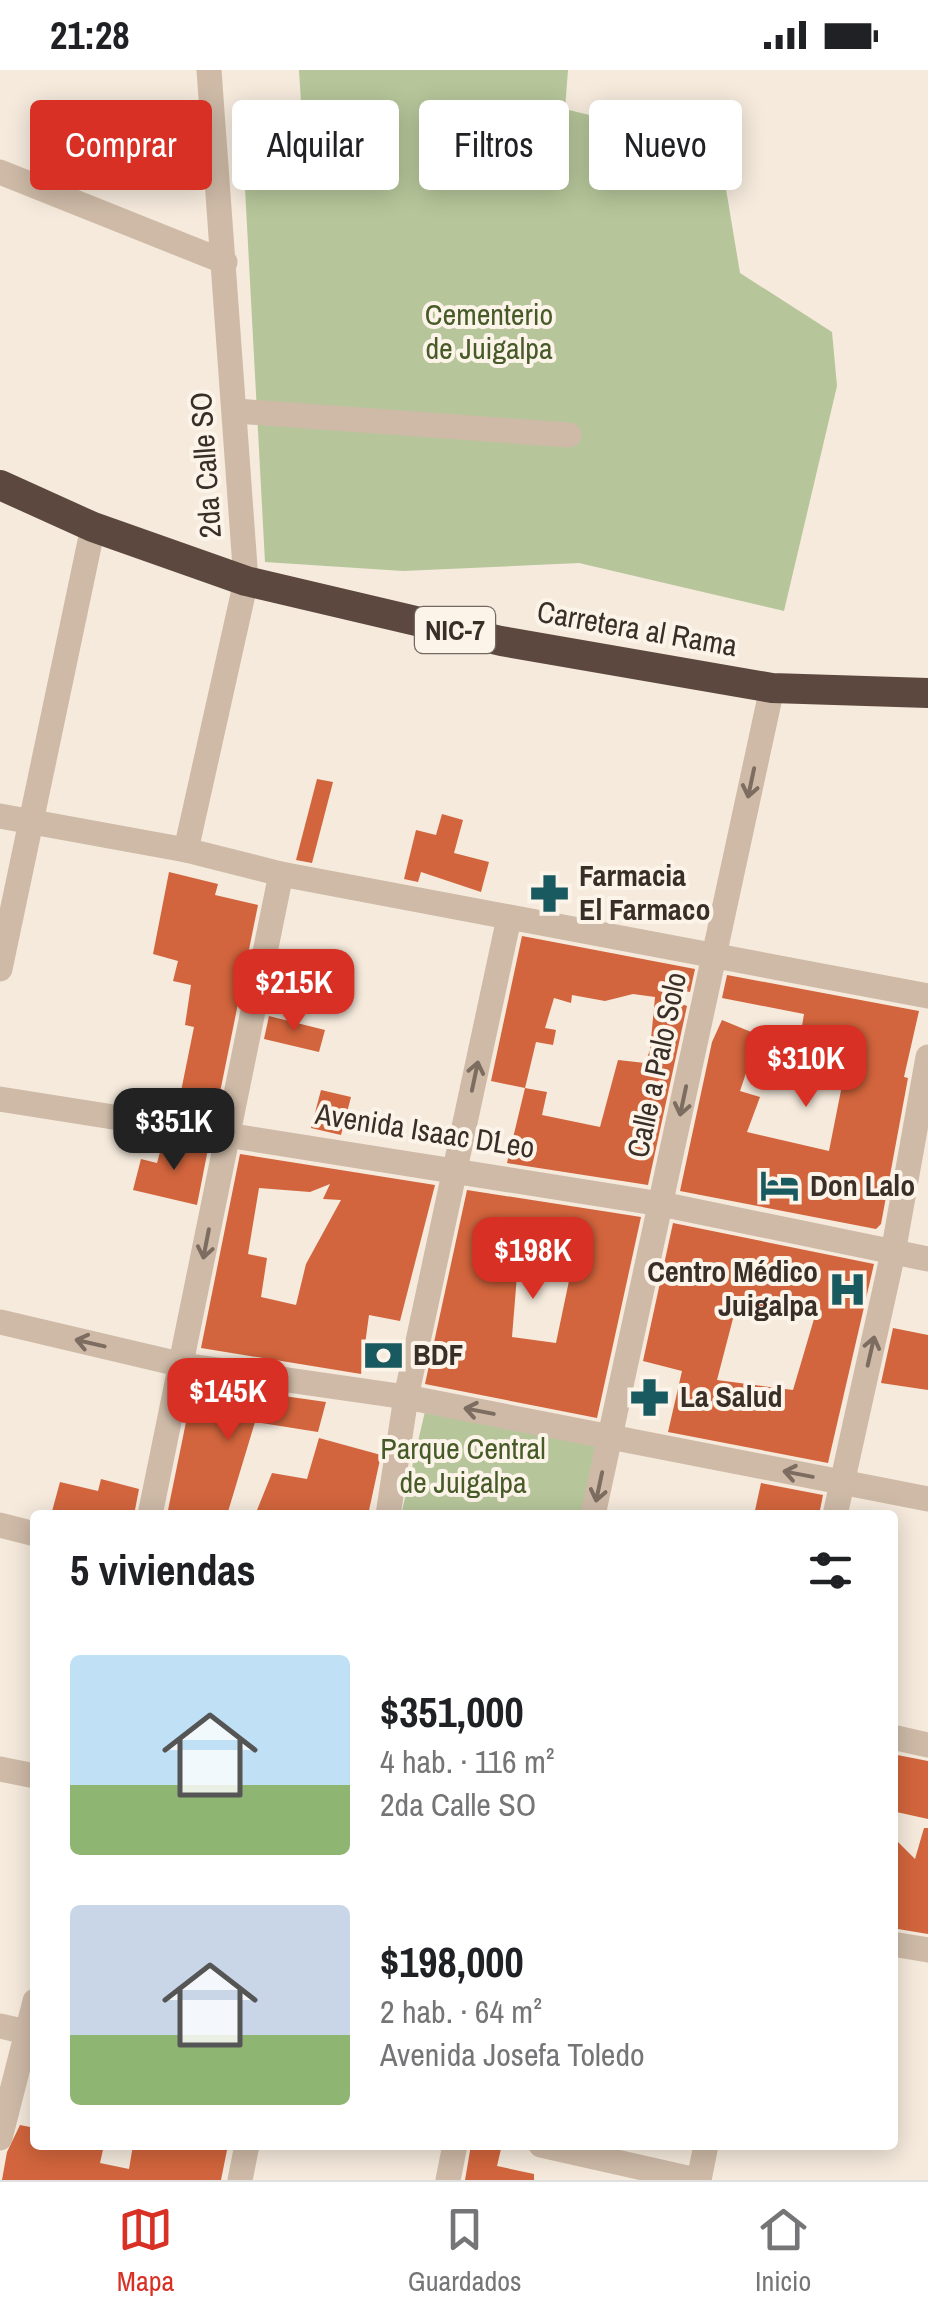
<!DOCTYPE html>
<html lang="es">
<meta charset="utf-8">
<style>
:root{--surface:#fff;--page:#f2f2f2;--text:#202124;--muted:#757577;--line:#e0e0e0;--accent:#d93025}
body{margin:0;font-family:"Archivo Narrow",sans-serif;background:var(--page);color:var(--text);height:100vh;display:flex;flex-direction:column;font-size:38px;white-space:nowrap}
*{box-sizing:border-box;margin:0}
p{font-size:32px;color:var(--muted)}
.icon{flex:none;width:55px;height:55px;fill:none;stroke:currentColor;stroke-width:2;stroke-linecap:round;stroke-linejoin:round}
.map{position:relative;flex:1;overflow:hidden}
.details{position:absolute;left:30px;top:1440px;width:868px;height:640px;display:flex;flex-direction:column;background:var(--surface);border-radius:10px;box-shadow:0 5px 25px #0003}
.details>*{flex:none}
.banner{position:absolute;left:30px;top:30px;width:870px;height:90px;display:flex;gap:20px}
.price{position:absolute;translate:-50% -85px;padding:0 22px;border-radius:20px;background:var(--accent);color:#fff;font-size:32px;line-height:65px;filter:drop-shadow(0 2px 5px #0008)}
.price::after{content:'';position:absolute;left:50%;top:60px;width:30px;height:22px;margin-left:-15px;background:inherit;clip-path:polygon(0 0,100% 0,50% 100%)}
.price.current{background:#222;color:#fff}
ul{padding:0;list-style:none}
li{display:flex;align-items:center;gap:30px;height:250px;padding:0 40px}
li span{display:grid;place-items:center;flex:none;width:280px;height:200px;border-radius:10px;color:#555}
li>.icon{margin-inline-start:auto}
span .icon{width:120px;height:120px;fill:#fffc;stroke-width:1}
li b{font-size:42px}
h2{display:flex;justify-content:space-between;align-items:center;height:120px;padding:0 40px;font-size:42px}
.tag{padding:0 35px;border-radius:10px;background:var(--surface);box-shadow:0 5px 25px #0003;font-size:35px;line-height:90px}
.tag.current{background:var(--accent);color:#fff}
.status{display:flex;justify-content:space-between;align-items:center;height:70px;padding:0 50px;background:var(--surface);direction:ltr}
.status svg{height:28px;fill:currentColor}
.menu{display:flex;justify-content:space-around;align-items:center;height:140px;border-top:2px solid var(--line);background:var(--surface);font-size:28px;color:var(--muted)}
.menu a{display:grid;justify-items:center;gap:5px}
.menu .current{color:var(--accent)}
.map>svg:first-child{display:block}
.green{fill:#b6c69a}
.building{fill:#d2653d;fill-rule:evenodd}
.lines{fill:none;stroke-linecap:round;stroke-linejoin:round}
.minor{stroke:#cebaa7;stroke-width:25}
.highway{stroke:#5c483e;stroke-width:30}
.oneway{stroke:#7d6d61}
.labels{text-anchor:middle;stroke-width:8;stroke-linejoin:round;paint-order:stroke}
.shield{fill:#fcf4e9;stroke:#746962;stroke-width:2.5}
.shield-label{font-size:28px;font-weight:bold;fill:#3a2e28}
.park-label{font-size:30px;fill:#475b29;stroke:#fcf4e9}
.street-label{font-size:30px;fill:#3a2e28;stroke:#fcf4e9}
.poi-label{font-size:30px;font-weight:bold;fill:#3a2e28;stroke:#fcf4e9;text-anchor:start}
</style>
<div class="status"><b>21:28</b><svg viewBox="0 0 49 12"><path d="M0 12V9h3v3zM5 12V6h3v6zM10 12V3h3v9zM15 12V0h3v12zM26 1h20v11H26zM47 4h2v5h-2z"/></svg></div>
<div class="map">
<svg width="928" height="2110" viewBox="0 0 928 2110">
<rect width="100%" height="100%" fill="#f5eadc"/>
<g class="green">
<path d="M299,0H568L565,39L719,77L740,203L832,262L837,316L784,541L579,493L403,501L265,492L245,118L306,112Z"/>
<path d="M426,1337L603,1377L588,1445H401Z"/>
</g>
<g class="building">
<path d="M317,709L333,712L312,793L296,790Z"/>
<path d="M442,744L463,750L454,783L489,792L481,822L421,802L418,812L404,809L416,760L436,765Z"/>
<path d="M169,802L218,814L215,825L258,835L215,1047L177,1041L194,957L185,955L191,915L173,911L178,891L153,884Z"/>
<path d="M522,866L695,899L690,922L664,917L662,926L687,936L648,1115L507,1093L525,1018L491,1011ZM633,924L655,927L650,980L645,993L618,990L600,1057L542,1045L547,1022L525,1018L536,972L553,975L556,960L545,958L554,928L571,933L572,925L605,931Z"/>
<path d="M727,905L919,941L904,1007L908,1008L881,1154L876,1159L680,1121L712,972L722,950L768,969L764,989L751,988L740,1021L760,1027L747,1062L829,1081L846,995L795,998L804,944L722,928Z"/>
<path d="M269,946L325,960L319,982L264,969Z"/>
<path d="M321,1020L351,1027L341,1065L311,1058Z"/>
<path d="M163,1071L208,1079L197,1135L133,1120L141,1089L157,1093Z"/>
<path d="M240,1084L435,1115L400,1251L369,1245L361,1304L201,1278ZM330,1114L323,1129L341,1130L306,1194L296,1235L261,1227L267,1188L248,1184L259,1118L310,1122Z"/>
<path d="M467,1120L641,1147L597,1348L425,1314ZM518,1193L570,1206L556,1273L512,1267Z"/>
<path d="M673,1153L874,1194L828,1393L668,1362L682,1301L643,1291ZM736,1237L814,1249L793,1320L717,1310Z"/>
<path d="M893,1258L928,1265V1320L881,1313Z"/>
<path d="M194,1313L326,1332L318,1362L255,1352L227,1445H167Z"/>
<path d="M319,1368L381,1385L368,1445H255L272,1403L307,1409Z"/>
<path d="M101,1409L139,1419L134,1445H51L60,1412L98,1421Z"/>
<path d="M761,1413L823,1425L819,1445H754Z"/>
<path d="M892,1684L928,1691V1749L892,1741Z"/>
<path d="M924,1758H928V1864L892,1858V1766L915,1789Z"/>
<path d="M20,2055L35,2058V2075H104L100,2093L129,2099L133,2075H228L221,2110H2L7,2082Z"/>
<path d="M471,2075L501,2079L497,2096L534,2104V2110H465Z"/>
</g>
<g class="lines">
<g class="minor">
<path d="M0,102L225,192"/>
<path d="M236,341L569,365"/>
<path d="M0,746L186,780L281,804L928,926"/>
<path d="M186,780L246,511L209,0"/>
<path d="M0,899L93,457"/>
<path d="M0,1029L661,1134L928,1189"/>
<path d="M0,1252L183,1295L406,1327L928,1429"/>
<path d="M150,1445L281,804"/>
<path d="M388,1445L406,1327L509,848"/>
<path d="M593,1445L772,618"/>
<path d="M835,1445L893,1183L928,987"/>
<path d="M0,1455L35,1464"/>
<path d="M892,1667L928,1675"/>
<path d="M0,1699L35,1706"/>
<path d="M892,1874L928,1880"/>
<path d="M0,1956L35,1964"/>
<path d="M0,2068L35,1931"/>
<path d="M541,2075L696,2110"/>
<path d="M240,2110L247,2075"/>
<path d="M448,2110L455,2075"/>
<path d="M699,2110L706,2075"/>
</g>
<path class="highway" d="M0,415L93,457L246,511L501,571L772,618L928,623"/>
</g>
<defs><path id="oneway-shaft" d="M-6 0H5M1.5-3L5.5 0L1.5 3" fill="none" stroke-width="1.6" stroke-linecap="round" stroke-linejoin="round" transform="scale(2.5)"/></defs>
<g class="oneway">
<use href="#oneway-shaft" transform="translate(751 713) rotate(102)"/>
<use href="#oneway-shaft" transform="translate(475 1006) rotate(-78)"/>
<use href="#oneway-shaft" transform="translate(683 1031) rotate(102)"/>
<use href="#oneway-shaft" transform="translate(206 1174) rotate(101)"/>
<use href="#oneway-shaft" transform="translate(90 1273) rotate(-167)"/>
<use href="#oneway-shaft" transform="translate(871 1281) rotate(-77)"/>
<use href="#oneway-shaft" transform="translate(479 1341) rotate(-169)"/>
<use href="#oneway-shaft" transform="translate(798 1404) rotate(-169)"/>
<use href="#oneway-shaft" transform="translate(599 1417) rotate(102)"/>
</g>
<defs>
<symbol id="pharmacy-bare" viewBox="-9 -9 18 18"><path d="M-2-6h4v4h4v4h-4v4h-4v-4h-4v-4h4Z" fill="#195a60" stroke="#fcf4e9" stroke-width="2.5" paint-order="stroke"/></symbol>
<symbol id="hotel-bare" viewBox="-9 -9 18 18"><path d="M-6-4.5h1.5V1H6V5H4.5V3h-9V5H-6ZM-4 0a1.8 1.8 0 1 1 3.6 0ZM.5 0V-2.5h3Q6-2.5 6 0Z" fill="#195a60" stroke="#fcf4e9" stroke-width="2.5" paint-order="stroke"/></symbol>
<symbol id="hospital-bare" viewBox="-9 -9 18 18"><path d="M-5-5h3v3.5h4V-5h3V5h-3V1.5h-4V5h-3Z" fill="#195a60" stroke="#fcf4e9" stroke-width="2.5" paint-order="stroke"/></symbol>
<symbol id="bank-bare" viewBox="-9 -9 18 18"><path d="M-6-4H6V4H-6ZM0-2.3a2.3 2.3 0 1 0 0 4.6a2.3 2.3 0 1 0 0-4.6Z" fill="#195a60" stroke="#fcf4e9" stroke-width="2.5" paint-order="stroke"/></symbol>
</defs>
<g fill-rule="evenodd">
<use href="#pharmacy-bare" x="522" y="796" width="55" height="55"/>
<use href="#hotel-bare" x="752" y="1088" width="55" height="55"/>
<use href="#hospital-bare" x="820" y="1192" width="55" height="55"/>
<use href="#bank-bare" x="356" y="1258" width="55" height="55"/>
<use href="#pharmacy-bare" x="622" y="1300" width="55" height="55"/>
</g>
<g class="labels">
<rect class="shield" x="415" y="537" width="80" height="46" rx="8"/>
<g class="shield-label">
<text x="455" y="570">NIC-7</text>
</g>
<g class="park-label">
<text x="489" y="255">Cementerio<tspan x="489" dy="34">de Juigalpa</tspan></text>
<text x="463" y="1389">Parque Central<tspan x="463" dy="34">de Juigalpa</tspan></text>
</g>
<g class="street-label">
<text transform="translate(206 395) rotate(-94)" y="10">2da Calle SO</text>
<text transform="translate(637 559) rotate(10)" y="10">Carretera al Rama</text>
<text transform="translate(657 995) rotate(-78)" y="10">Calle a Palo Solo</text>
<text transform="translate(425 1061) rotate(9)" y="10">Avenida Isaac D´Leo</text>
</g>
<g class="poi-label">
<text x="579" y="816">Farmacia<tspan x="579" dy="34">El Farmaco</tspan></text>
<text x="810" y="1126">Don Lalo</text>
<text x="818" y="1212" text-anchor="end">Centro Médico<tspan x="818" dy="34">Juigalpa</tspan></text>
<text x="413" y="1295">BDF</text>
<text x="680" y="1337">La Salud</text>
</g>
</g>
</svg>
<b class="price" style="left:294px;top:964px">$215K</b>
<b class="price" style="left:806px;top:1040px">$310K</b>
<b class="price current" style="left:174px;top:1103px">$351K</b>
<b class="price" style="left:533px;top:1232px">$198K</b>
<b class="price" style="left:228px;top:1373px">$145K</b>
<div class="banner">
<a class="tag current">Comprar</a>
<a class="tag">Alquilar</a>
<a class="tag">Filtros</a>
<a class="tag">Nuevo</a>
</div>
<section class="details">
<h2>5 viviendas<svg class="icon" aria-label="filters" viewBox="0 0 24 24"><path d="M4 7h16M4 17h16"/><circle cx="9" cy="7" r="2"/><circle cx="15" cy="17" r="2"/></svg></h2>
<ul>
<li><span style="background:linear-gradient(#bfe0f5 65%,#8fb573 0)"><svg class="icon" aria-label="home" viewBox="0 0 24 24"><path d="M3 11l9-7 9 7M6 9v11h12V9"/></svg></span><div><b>$351,000</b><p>4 hab. · 116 m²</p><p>2da Calle SO</p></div></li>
<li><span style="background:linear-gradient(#c9d6e8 65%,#8fb573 0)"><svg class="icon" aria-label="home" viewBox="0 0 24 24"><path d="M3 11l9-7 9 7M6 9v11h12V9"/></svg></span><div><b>$198,000</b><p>2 hab. · 64 m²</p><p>Avenida Josefa Toledo</p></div></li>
</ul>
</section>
</div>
<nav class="menu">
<a class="current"><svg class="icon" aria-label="map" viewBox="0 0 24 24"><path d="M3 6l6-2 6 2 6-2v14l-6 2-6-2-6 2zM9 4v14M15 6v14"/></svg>Mapa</a>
<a><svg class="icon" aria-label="saved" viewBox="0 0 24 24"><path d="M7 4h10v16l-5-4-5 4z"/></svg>Guardados</a>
<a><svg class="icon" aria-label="home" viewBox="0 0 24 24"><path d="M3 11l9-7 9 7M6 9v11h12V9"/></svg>Inicio</a>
</nav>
